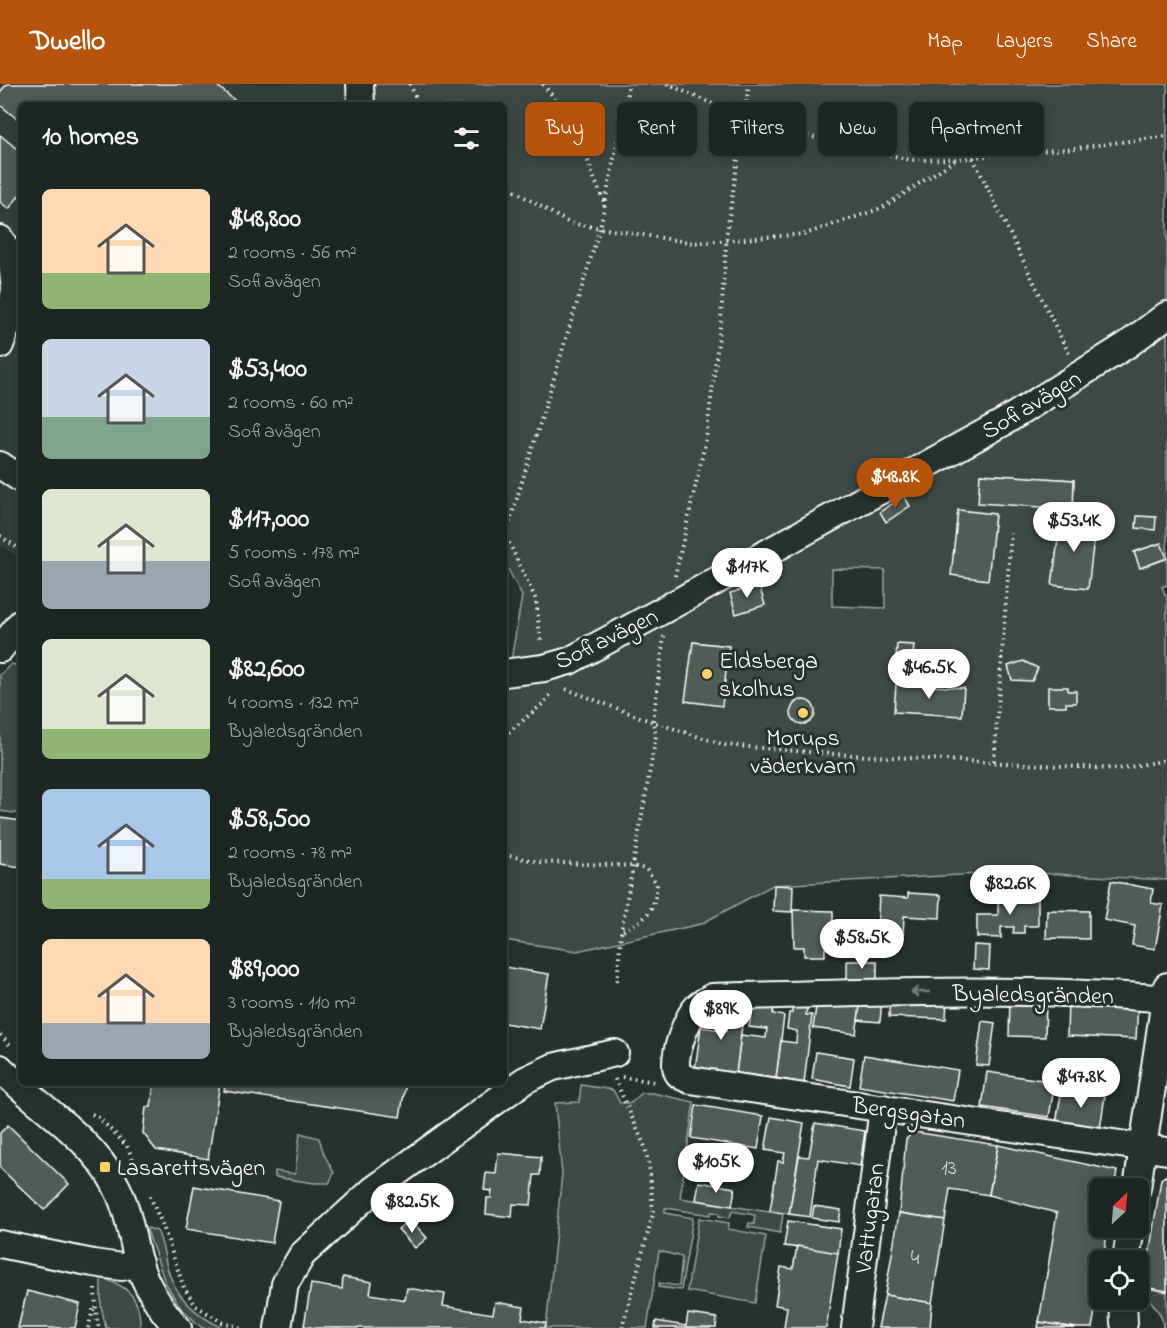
<!DOCTYPE html>
<meta charset="utf-8">
<style>
:root{--surface:#1c2622;--page:#29322f;--text:#f1f3f6;--muted:#a0a5a5;--line:#3a4340;--accent:#b45309}
body{margin:0;font-family:"Indie Flower",sans-serif;background:var(--page);color:var(--text);height:100vh;display:flex;flex-direction:column;font-size:22px;white-space:nowrap}
*{box-sizing:border-box;margin:0}
p{font-size:20px;color:var(--muted)}
.icon{flex:none;width:33px;height:33px;fill:none;stroke:currentColor;stroke-width:2;stroke-linecap:round;stroke-linejoin:round}
.map{position:relative;flex:1;overflow:hidden}
.panel{position:absolute;left:18px;top:18px;width:489px;height:984px;display:flex;flex-direction:column;background:var(--surface);border-radius:9px;box-shadow:0 3px 15px #0003,0 0 0 2px var(--line)}
.panel>*{flex:none}
.guide{position:absolute;left:525px;top:18px;width:552px;height:54px;display:flex;gap:12px}
.needle{width:39px;rotate:26deg}
.controls{position:absolute;left:1089px;top:1094px;display:grid;gap:12px}
.controls a{display:grid;place-items:center;width:60px;height:60px;border-radius:9px;background:var(--surface);box-shadow:0 3px 15px #0003,0 0 0 2px var(--line);font-size:30px}
.price{position:absolute;translate:-50% -51px;padding:0 14px;border-radius:21px;background:#fff;color:#222;font-size:20px;line-height:39px;filter:drop-shadow(0 2px 3px #0008)}
.price::after{content:'';position:absolute;left:50%;top:36px;width:18px;height:14px;margin-left:-9px;background:inherit;clip-path:polygon(0 0,100% 0,50% 100%)}
.price.active{background:var(--accent);color:#fff}
ul{padding:0;list-style:none}
li{display:flex;align-items:center;gap:18px;height:150px;padding:0 24px}
li span{display:grid;place-items:center;flex:none;width:168px;height:120px;border-radius:9px;color:#555}
li>.icon{margin-inline-start:auto}
span .icon{width:72px;height:72px;fill:#fffc;stroke-width:1}
li b{font-size:26px}
h2{display:flex;justify-content:space-between;align-items:center;height:72px;padding:0 24px;font-size:26px}
.pill{padding:0 21px;border-radius:9px;background:var(--surface);box-shadow:0 3px 15px #0003,0 0 0 2px var(--line);font-size:21px;line-height:54px}
.pill.active{background:var(--accent);color:#fff}
header{display:flex;align-items:center;gap:36px;box-sizing:border-box;height:84px;padding:0 30px;background:var(--accent);color:#fff}
header strong{font-size:28px}
nav{display:flex;gap:33px;margin-inline-start:auto;font-size:21px}
.map>svg:first-child{display:block}
.built{fill:#333f3a}
.green{fill:#3e4944;stroke:#9ea4a2;stroke-width:1.5;fill-rule:evenodd}
.building{fill:#515c57;stroke:#fff;stroke-width:1.5}
.lines{fill:none;stroke-linecap:round;stroke-linejoin:round}
.minor-casing{stroke:#fff;stroke-width:30}
.path{stroke:#fff;stroke-width:4;stroke-dasharray:1.5 4.5;stroke-linecap:butt}
.minor{stroke:#26332d;stroke-width:26}
.oneway{stroke:#727a76}
.poi-dot{fill:#ffd166;stroke:#26332d;stroke-width:2}
.labels{text-anchor:middle;stroke-width:6;stroke-linejoin:round;paint-order:stroke}
.number-label{font-size:21px;fill:#d4d6d5}
.street-label{font-size:24px;fill:#fff;stroke:#26332d}
.poi-label{font-size:24px;fill:#fff;stroke:#26332d;text-anchor:start}
</style>
<header>
<strong>Dwello</strong>
<nav><a>Map</a><a>Layers</a><a>Share</a></nav>
</header>
<div class="map">
<svg width="1167" height="1244" viewBox="0 0 1167 1244">
<rect width="100%" height="100%" fill="#26332d"/>
<filter id="ink" filterUnits="userSpaceOnUse"><feTurbulence type="fractalNoise" baseFrequency=".0167" numOctaves="2"/><feDisplacementMap in="SourceGraphic" scale="12" xChannelSelector="R" yChannelSelector="G"/><feConvolveMatrix kernelMatrix="1 2 1 2 8 2 1 2 1" color-interpolation-filters="sRGB"/></filter>
<g filter="url(#ink)">
<path class="built" d="M0,0H375L371,21H21V475L0,462Z"/>
<g class="green">
<path d="M375,0H1167V501L1162,503L1167,515V796L1017,788L773,801L701,840L577,867L504,856V600H507L522,512L504,477V21H371ZM980,390L1074,396L1073,424ZM958,426L995,431L988,495L952,491ZM1061,433L1096,437L1052,501ZM1161,459L1166,475L1140,484L1134,468ZM832,485L885,486V524L832,522ZM693,558L728,562L722,621L686,617ZM804,616L812,620L814,631L810,638L801,640L793,635L791,626L795,618Z"/>
<path d="M11,580L21,582V730L0,727V591Z"/>
<path d="M581,1001L613,1006L620,1019H631L642,1009H653L694,1018L680,1114L783,1130L780,1149L748,1143L749,1139L754,1140L755,1131L732,1127L730,1134L719,1132V1129L711,1128L710,1131L665,1124V1129L693,1134L681,1206L658,1203L659,1199L679,1202L682,1173L659,1167L647,1244H546L562,1090L555,1019L579,1018Z"/>
<path d="M300,1049L319,1054L324,1070L334,1089L329,1099H314L275,1093V1087L295,1090Z"/>
<path d="M699,1134L729,1139L728,1145L766,1152L755,1219L687,1207Z"/>
<path d="M148,1144L157,1147C163,1158 164,1171 167,1183C175,1213 197,1232 223,1244H202L180,1223L165,1198L147,1146Z"/>
<path d="M101,1194C129,1202 141,1214 140,1244H106L101,1222Z"/>
<path d="M1144,1204L1167,1208V1244H1163C1164,1226 1148,1220 1144,1204Z"/>
</g>
<g class="building">
<path d="M7,0H215L240,21H21V38L0,21V8Z"/>
<path d="M0,51L21,68V109L9,125L0,118Z"/>
<path d="M980,390L1074,396L1073,425L978,419Z"/>
<path d="M904,412L910,422L886,438L880,428Z"/>
<path d="M958,426L995,430L988,496L951,491Z"/>
<path d="M1137,432L1156,433L1155,446L1136,444Z"/>
<path d="M1061,433L1096,437L1088,505L1052,501Z"/>
<path d="M1161,459L1167,474L1140,484L1134,468Z"/>
<path d="M759,501L765,521L736,530L730,509Z"/>
<path d="M693,558L729,562L722,622L685,617Z"/>
<path d="M897,560L914,561L911,589L895,588Z"/>
<path d="M1023,577L1038,584L1032,597L1012,596L1008,582Z"/>
<path d="M896,600L964,604L962,632L894,628Z"/>
<path d="M1048,603H1068V607H1076V619H1066V622H1048Z"/>
<circle cx="803" cy="628" r="12"/>
<path d="M0,734L21,737V783L0,780Z"/>
<path d="M1111,797L1153,805L1151,819L1163,821L1155,865L1132,861L1135,842L1104,836Z"/>
<path d="M774,801L793,802L792,828L773,827Z"/>
<path d="M908,809L941,811L940,834L904,832L903,851L877,850L879,812L908,814Z"/>
<path d="M1010,809H1038V842H1024V849H1013L1014,843H1001V854L977,853V831H998V815H1010Z"/>
<path d="M793,826L833,827V864H825V872H804V863H794Z"/>
<path d="M1047,826L1089,827V855L1046,854Z"/>
<path d="M974,861L990,862L989,886L973,885Z"/>
<rect x="847" y="877" width="30" height="19"/>
<path d="M504,883L549,890L540,945L504,939Z"/>
<path d="M860,912L882,914L880,938L858,936Z"/>
<path d="M890,912L947,915L946,935L889,933Z"/>
<path d="M793,915L808,917L806,931H812L804,999L776,994L781,957L796,959L797,947L787,945L789,929H792Z"/>
<path d="M817,916L860,922L856,950L813,944Z"/>
<path d="M1010,916L1046,917L1045,953L1009,952Z"/>
<path d="M1068,916L1138,919L1136,955L1067,952Z"/>
<path d="M757,917L774,919L773,930L784,932L776,994L736,989L741,951L766,954L767,945L749,943L752,925H756Z"/>
<path d="M713,919L744,926L736,989L695,985L701,943L726,947L727,939L710,936Z"/>
<path d="M982,937L995,939L989,982L976,981Z"/>
<path d="M816,968L854,974L850,1002L812,995Z"/>
<path d="M864,971L958,986L953,1017L859,1002Z"/>
<path d="M987,988L1055,998L1049,1033L982,1023Z"/>
<path d="M154,999H220L208,1075L156,1066L143,1049L146,1023H151Z"/>
<path d="M225,999H406L400,1033L224,1007Z"/>
<path d="M1062,1004L1105,1011L1100,1045L1056,1039Z"/>
<path d="M696,1021L763,1032L758,1065L691,1054Z"/>
<path d="M771,1033L804,1039L789,1130L770,1127L778,1077L783,1078L785,1069L765,1066Z"/>
<path d="M815,1039L865,1047L860,1082L818,1075L810,1133L789,1130L799,1072L809,1073Z"/>
<path d="M8,1041L69,1100L44,1126L0,1084V1049Z"/>
<path d="M914,1048L998,1061L989,1111L950,1105L945,1136L899,1129L906,1055Z"/>
<path d="M998,1061L1117,1087L1114,1104H1100V1143H1108L1103,1176H1100V1199L1092,1244H1076L1039,1238L1057,1129L989,1111Z"/>
<path d="M498,1069L541,1073L540,1091H534L531,1121L513,1120L512,1133L486,1130L487,1114H491L492,1107L484,1106L486,1089L496,1090Z"/>
<path d="M1167,1091V1207L1144,1203L1161,1095Z"/>
<path d="M699,1098L735,1104L732,1122L696,1116Z"/>
<path d="M194,1102L279,1117L272,1159L186,1145Z"/>
<path d="M814,1122L841,1126L839,1138L812,1134Z"/>
<path d="M899,1129L945,1136L932,1219L885,1211Z"/>
<path d="M410,1135L427,1154L415,1164L398,1145Z"/>
<path d="M788,1137L841,1145L838,1169L784,1162Z"/>
<path d="M797,1162L838,1169L826,1244H784L787,1223L775,1221L781,1183L793,1185Z"/>
<path d="M343,1193L372,1198L370,1210L405,1216L407,1204L445,1210L443,1222L493,1230L495,1218L524,1223L522,1235L546,1239L545,1244H315L304,1242L311,1200L342,1205Z"/>
<path d="M27,1207L80,1220L75,1244H18Z"/>
<path d="M885,1211L932,1219L930,1244H878Z"/>
<path d="M688,1230L717,1234L716,1244H655L656,1237L686,1242Z"/>
<path d="M1039,1238L1076,1244H1038Z"/>
</g>
<g class="lines">
<defs>
<g id="minor">
<path d="M360,0L361,21"/>
<path d="M0,155L11,172L15,205L10,234L0,261"/>
<path d="M0,381L21,395"/>
<path d="M0,565L21,539"/>
<path d="M504,589L544,584L569,577L667,524L1004,338L1127,261L1167,231"/>
<path d="M1167,915C1016,902 864,909 712,913C707,916 701,919 697,923C687,933 670,977 678,989C680,993 686,994 690,996L1167,1067"/>
<path d="M0,984C36,1021 89,1052 114,1098C128,1123 131,1150 138,1177C145,1201 161,1226 178,1244"/>
<path d="M1137,1104L1167,902"/>
<path d="M0,1160L93,1179L122,1183L139,1179"/>
<path d="M1126,1176L1131,1143"/>
<path d="M1123,1215L1124,1239"/>
<path d="M278,1244L285,1200L302,1171L373,1106L525,996L553,983L615,969"/>
<path d="M855,1244L883,1024"/>
</g>
</defs>
<use href="#minor" class="minor-casing"/>
<g class="path">
<path d="M410,0L419,21"/>
<path d="M543,0L575,41L594,94L605,120"/>
<path d="M667,0L743,33L770,43L911,76L960,75L1008,69L1068,65L1167,52"/>
<path d="M973,74L1069,270"/>
<path d="M504,101L569,139L693,159L805,150L882,124L955,76"/>
<path d="M504,448L536,516L541,560"/>
<path d="M506,450L600,144L629,0"/>
<path d="M0,452L21,466"/>
<path d="M675,492L706,355L721,235L727,148L749,0"/>
<path d="M664,552L653,638L725,661L832,670L1118,685L1167,676"/>
<path d="M566,605L653,638L656,652L621,849L617,899"/>
<path d="M504,652L545,618L552,608"/>
<path d="M994,677L1011,449"/>
<path d="M504,771L540,778L632,782L646,785L657,800C654,830 647,834 621,848"/>
<path d="M0,951L10,961"/>
<path d="M622,993L656,998"/>
<path d="M615,995L645,1063L650,1088L653,1130L622,1244"/>
<path d="M92,1030L98,1033L127,1062L135,1080"/>
<path d="M150,1112L164,1145L184,1204L196,1222L222,1238L241,1244"/>
<path d="M95,1205L97,1239L100,1244"/>
<path d="M88,1244L94,1223"/>
</g>
<use href="#minor" class="minor"/>
</g>
<defs><path id="oneway-shaft" d="M-6 0H5M1.5-3L5.5 0L1.5 3" fill="none" stroke-width="1.6" stroke-linecap="round" stroke-linejoin="round" transform="scale(1.5)"/></defs>
<use class="oneway" href="#oneway-shaft" transform="translate(920 908) rotate(-180)"/>
</g>
<g class="poi-dot">
<circle cx="707" cy="590" r="6"/>
<circle cx="803" cy="629" r="6"/>
<rect x="99" y="1077" width="12" height="12" rx="3"/>
</g>
<g class="labels">
<g class="number-label">
<text x="949" y="1090">13</text>
<text x="915" y="1180">4</text>
</g>
<g class="street-label">
<text transform="translate(1031 320) rotate(-31)" y="8">Sofiavägen</text>
<text transform="translate(606 554) rotate(-26)" y="8">Sofiavägen</text>
<text transform="translate(1033 910) rotate(1)" y="8">Byaledsgränden</text>
<text transform="translate(909 1028) rotate(8)" y="8">Bergsgatan</text>
<text transform="translate(869 1134) rotate(-83)" y="8">Vattugatan</text>
</g>
<g class="poi-label">
<text x="719" y="584">Eldsberga<tspan x="719" dy="28">skolhus</tspan></text>
<text x="803" y="661" text-anchor="middle">Morups<tspan x="803" dy="28">väderkvarn</tspan></text>
<text x="117" y="1091">Lasarettsvägen</text>
</g>
</g>
</svg>
<div class="controls">
<a><svg class="needle" viewBox="-14 -14 28 28"><path d="M0-13l5 13h-10z" fill="#e53935"/><path d="M0 13l5-13h-10z" fill="#a0a5a5"/></svg></a>
<a><svg class="icon" aria-label="locate" viewBox="0 0 24 24"><circle cx="12" cy="12" r="6"/><path d="M12 2v4M12 18v4M2 12h4M18 12h4"/></svg></a>
</div>
<b class="price active" style="left:895px;top:425px">$48.8K</b>
<b class="price" style="left:1074px;top:469px">$53.4K</b>
<b class="price" style="left:747px;top:515px">$117K</b>
<b class="price" style="left:929px;top:616px">$46.5K</b>
<b class="price" style="left:1010px;top:832px">$82.6K</b>
<b class="price" style="left:862px;top:886px">$58.5K</b>
<b class="price" style="left:721px;top:957px">$89K</b>
<b class="price" style="left:1081px;top:1025px">$47.8K</b>
<b class="price" style="left:716px;top:1110px">$105K</b>
<b class="price" style="left:412px;top:1150px">$82.5K</b>
<div class="guide">
<a class="pill active">Buy</a>
<a class="pill">Rent</a>
<a class="pill">Filters</a>
<a class="pill">New</a>
<a class="pill">Apartment</a>
</div>
<section class="panel">
<h2>10 homes<svg class="icon" aria-label="filters" viewBox="0 0 24 24"><path d="M4 7h16M4 17h16"/><circle cx="9" cy="7" r="2"/><circle cx="15" cy="17" r="2"/></svg></h2>
<ul>
<li><span style="background:linear-gradient(#ffd9b3 70%,#8fb573 0)"><svg class="icon" aria-label="home" viewBox="0 0 24 24"><path d="M3 11l9-7 9 7M6 9v11h12V9"/></svg></span><div><b>$48,800</b><p>2 rooms · 56 m²</p><p>Sofiavägen</p></div></li>
<li><span style="background:linear-gradient(#c9d6e8 65%,#7fa58c 0)"><svg class="icon" aria-label="home" viewBox="0 0 24 24"><path d="M3 11l9-7 9 7M6 9v11h12V9"/></svg></span><div><b>$53,400</b><p>2 rooms · 60 m²</p><p>Sofiavägen</p></div></li>
<li><span style="background:linear-gradient(#dfe7d0 60%,#9aa5b1 0)"><svg class="icon" aria-label="home" viewBox="0 0 24 24"><path d="M3 11l9-7 9 7M6 9v11h12V9"/></svg></span><div><b>$117,000</b><p>5 rooms · 178 m²</p><p>Sofiavägen</p></div></li>
<li><span style="background:linear-gradient(#dfe7d0 75%,#8fb573 0)"><svg class="icon" aria-label="home" viewBox="0 0 24 24"><path d="M3 11l9-7 9 7M6 9v11h12V9"/></svg></span><div><b>$82,600</b><p>4 rooms · 132 m²</p><p>Byaledsgränden</p></div></li>
<li><span style="background:linear-gradient(#a9c7e8 75%,#8fb573 0)"><svg class="icon" aria-label="home" viewBox="0 0 24 24"><path d="M3 11l9-7 9 7M6 9v11h12V9"/></svg></span><div><b>$58,500</b><p>2 rooms · 78 m²</p><p>Byaledsgränden</p></div></li>
<li><span style="background:linear-gradient(#ffd9b3 70%,#9aa5b1 0)"><svg class="icon" aria-label="home" viewBox="0 0 24 24"><path d="M3 11l9-7 9 7M6 9v11h12V9"/></svg></span><div><b>$89,000</b><p>3 rooms · 110 m²</p><p>Byaledsgränden</p></div></li>
</ul>
</section>
</div>
